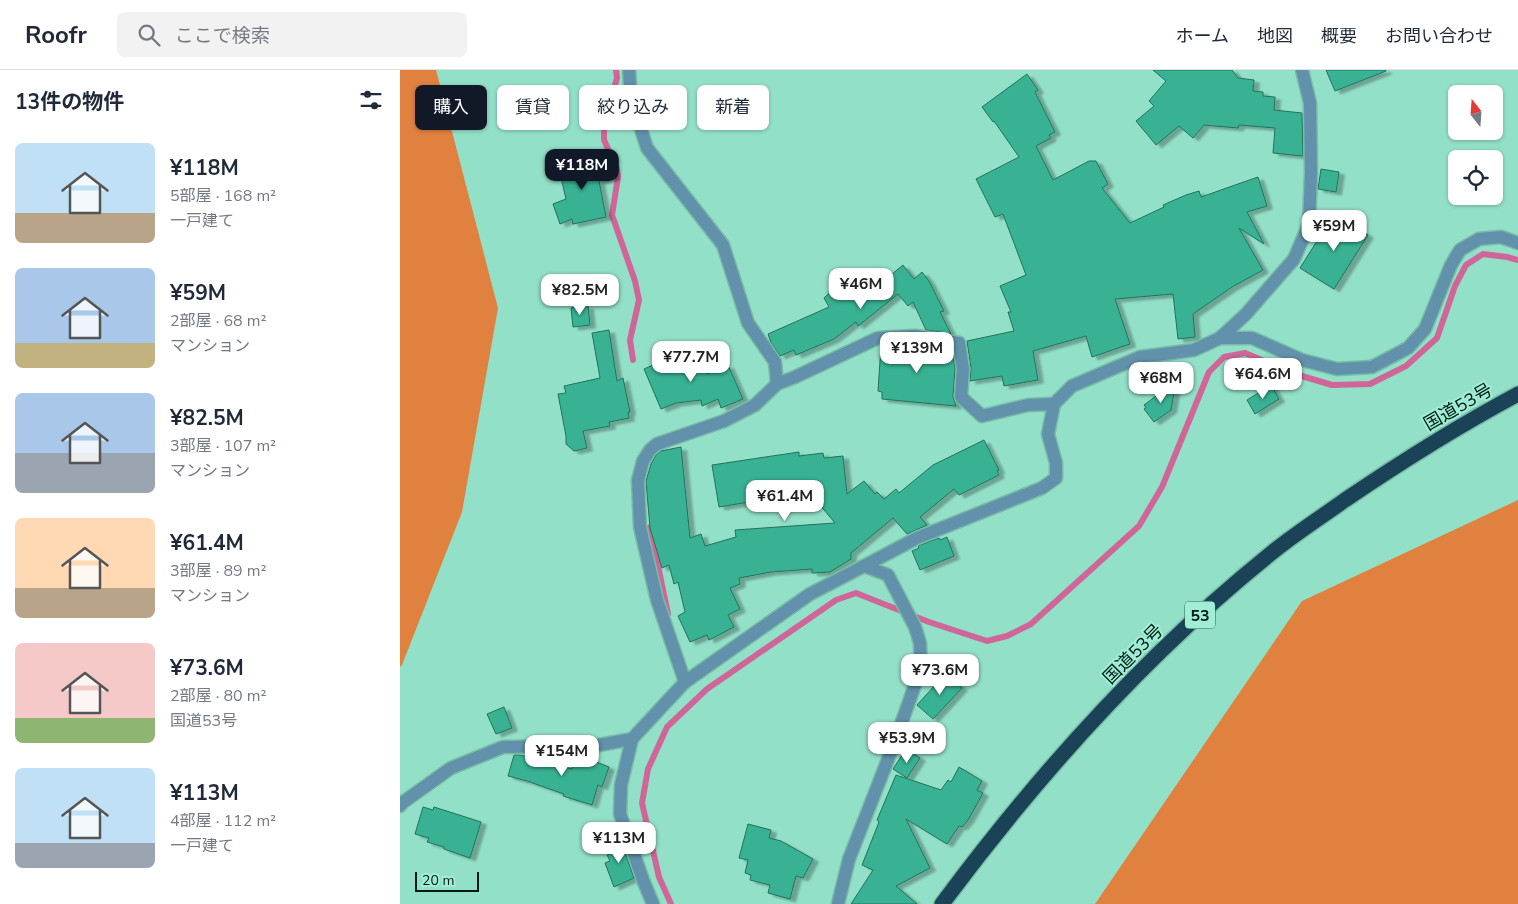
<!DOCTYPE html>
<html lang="ja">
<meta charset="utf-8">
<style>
:root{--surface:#fff;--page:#f2f2f3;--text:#1f2937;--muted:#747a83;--line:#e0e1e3;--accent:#111827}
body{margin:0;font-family:"Nunito Sans","Noto Sans JP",sans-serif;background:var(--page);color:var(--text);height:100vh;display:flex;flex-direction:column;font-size:19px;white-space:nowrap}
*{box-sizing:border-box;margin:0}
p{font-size:16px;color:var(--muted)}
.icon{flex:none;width:28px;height:28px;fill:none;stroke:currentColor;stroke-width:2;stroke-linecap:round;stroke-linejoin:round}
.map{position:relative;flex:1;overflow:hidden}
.side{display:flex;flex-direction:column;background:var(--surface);width:400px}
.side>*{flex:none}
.banner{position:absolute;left:15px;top:15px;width:475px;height:45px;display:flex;gap:10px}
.needle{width:32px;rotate:343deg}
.fabs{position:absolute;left:1048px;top:15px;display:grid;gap:10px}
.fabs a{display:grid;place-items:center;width:55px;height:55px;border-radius:8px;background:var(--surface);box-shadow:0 1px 4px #0004;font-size:25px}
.scale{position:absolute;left:15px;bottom:12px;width:64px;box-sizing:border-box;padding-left:5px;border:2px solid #001a13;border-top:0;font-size:14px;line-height:18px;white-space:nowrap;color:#001a13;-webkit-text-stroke:4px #a0eed5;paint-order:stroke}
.price{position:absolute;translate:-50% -42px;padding:0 11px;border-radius:10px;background:#fff;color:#222;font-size:16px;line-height:32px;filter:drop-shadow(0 1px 2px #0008)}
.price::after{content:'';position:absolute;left:50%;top:30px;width:15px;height:11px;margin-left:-8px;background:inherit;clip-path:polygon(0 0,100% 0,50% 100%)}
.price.active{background:var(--accent);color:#fff}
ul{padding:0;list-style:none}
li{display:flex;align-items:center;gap:15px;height:125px;padding:0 15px}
li span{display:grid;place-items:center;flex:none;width:140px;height:100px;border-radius:8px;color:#555}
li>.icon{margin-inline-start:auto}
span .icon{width:60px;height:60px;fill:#fffc;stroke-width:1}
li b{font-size:21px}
h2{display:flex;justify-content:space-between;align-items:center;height:60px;padding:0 15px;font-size:21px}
.chip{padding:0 18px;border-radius:8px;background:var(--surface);box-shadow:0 1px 4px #0004;font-size:18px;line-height:45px}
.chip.active{background:var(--accent);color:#fff}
header{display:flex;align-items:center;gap:30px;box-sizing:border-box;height:70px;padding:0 25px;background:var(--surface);border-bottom:1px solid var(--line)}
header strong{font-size:24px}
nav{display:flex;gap:28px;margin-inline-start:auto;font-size:18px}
.search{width:350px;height:45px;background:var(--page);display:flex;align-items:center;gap:12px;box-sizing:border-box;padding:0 18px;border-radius:8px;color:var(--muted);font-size:19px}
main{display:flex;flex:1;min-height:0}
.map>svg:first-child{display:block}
.green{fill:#e1813f}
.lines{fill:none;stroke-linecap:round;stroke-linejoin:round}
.stream{stroke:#d06698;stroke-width:6}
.building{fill:#38b293;stroke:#20725d;filter:url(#shadow)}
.street-casing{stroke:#79bca7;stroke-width:15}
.highway-casing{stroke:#79bca7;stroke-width:18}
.street{stroke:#6191ab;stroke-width:12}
.highway{stroke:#1a4358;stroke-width:15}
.labels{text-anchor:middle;stroke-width:4;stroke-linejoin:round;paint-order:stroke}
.shield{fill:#a0eed5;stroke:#305a4d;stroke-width:1}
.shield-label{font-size:16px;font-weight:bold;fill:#001a13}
.street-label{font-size:18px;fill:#001a13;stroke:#a0eed5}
</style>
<header>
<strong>Roofr</strong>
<div class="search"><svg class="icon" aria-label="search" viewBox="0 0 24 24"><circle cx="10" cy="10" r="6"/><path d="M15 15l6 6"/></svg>ここで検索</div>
<nav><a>ホーム</a><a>地図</a><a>概要</a><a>お問い合わせ</a></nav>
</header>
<main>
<section class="side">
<h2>13件の物件<svg class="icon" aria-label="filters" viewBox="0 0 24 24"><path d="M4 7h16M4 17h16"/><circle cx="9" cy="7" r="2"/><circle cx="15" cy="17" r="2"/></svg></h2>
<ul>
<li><span style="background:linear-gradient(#bfe0f5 70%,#b9a48a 0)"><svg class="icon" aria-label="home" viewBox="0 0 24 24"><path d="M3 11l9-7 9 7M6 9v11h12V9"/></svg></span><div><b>¥118M</b><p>5部屋 · 168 m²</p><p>一戸建て</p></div></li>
<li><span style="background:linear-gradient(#a9c7e8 75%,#c2b280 0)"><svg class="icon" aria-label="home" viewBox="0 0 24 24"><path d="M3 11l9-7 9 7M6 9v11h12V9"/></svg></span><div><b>¥59M</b><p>2部屋 · 68 m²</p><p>マンション</p></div></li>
<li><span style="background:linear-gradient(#a9c7e8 60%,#9aa5b1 0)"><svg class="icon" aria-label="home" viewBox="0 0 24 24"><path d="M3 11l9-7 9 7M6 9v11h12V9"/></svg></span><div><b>¥82.5M</b><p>3部屋 · 107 m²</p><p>マンション</p></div></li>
<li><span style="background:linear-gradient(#ffd9b3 70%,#b9a48a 0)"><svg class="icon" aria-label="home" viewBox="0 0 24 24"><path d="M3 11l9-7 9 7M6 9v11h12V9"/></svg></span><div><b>¥61.4M</b><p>3部屋 · 89 m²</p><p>マンション</p></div></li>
<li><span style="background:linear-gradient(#f6c9c9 75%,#8fb573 0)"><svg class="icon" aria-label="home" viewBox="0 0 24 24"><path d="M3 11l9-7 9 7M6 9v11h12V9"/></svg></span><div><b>¥73.6M</b><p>2部屋 · 80 m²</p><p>国道53号</p></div></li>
<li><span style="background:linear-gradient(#bfe0f5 75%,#9aa5b1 0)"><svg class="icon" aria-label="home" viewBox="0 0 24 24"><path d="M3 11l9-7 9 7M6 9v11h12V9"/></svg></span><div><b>¥113M</b><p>4部屋 · 112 m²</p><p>一戸建て</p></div></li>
</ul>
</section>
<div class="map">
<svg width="1118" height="834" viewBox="0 0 1118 834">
<defs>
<filter id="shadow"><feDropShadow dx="5.5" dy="3" stdDeviation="1" flood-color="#0004"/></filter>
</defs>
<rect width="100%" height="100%" fill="#93e0c8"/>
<g class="green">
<path d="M0,0H36L98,238L62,442L2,595L0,597Z"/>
<path d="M1118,430V834H695L902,531Z"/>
</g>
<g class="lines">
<g class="stream">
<path d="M216,0L217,8L204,54V70L217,99L218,107L212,145L235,211L239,230L230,270L233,290"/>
<path d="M250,457L268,544"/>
<path d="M271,834L259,807L242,733L248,699L267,657L307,619L436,530L456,523L529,552L587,571L607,566L631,554L739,456L762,417L809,302L824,287L845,283L895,304L932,315L970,314L1006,296L1037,268L1055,216L1066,195L1083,184L1107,187L1118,190"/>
</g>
</g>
<g class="building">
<path d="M753,0H832L838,8L854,10L853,21L863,22V26L875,27L874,40L902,43L903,86L873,83L875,58L839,55L838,58L804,55L793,68L779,56L756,75L736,51L754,36L749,31L766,11Z"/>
<path d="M926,0H986V1L935,21Z"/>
<path d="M627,4L638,20L635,22L655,62L649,65L651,68L636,76L653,110L689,91H696L708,114L702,118L730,153L764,137L763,135L786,125L799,121L801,127L858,107L867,136L847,142L864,174L839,158L863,200L832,217L793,244L795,267L778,269L773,224L715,229L730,274L692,287L686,266L633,281L638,310L604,316L602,306L570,311L571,298L567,271L614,261L608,242H611L600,216L626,205L603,144L595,147L576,109L619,87L594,51L593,52L582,37Z"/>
<path d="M189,88L191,96L210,91L214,107L199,111L206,147L173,154L172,149L160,154L153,134L166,129L158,95Z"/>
<path d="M921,99L939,102L936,122L918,119Z"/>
<path d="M934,144L968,165L934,219L900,198Z"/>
<path d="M503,195L514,209L522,202L529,211L544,241L540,242L551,264L526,260L513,232L508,236L498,224L458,256L456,252L434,269L396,285L394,280L380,286L371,273L368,264L429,237L424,228L436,217L441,222L462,205L465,209L478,198L486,209Z"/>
<path d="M188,236L190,255L173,257L171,238Z"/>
<path d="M209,260L217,311L223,308L230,342H228L229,348L209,352L210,356L183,361L187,378L174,381L166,374V366L158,324L166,323L164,316L200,308L192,263Z"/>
<path d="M515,274L552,280L555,299L553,327L556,336L482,329V322L478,321L481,276Z"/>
<path d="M285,281L292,298L302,294L307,304L328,295L343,329L321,338L318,329L302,336L301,330L276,333L261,339L244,299Z"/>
<path d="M776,311L771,340L754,352L744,339L746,338L744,335Z"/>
<path d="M871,315L879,329L855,344L847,330Z"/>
<path d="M584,370L599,400L597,401L599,405L559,425L554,419L520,447L527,455L507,464L493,448L451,483V489L430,502L412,503V499L371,502L339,508L340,514L330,518L340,539L328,545L334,557L309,570L307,565L290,572L278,546L285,542L278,512L274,514L269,495L262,498L250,458L246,411L251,394L256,385L261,381L281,377L290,468L301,464L305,476L336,467L335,460L435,453L409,422L319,437L312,395L399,382V386L423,383L424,388L443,386L447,424L464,411L475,424L477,422L484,429L496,419L499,423L533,395Z"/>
<path d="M547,467L554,486L520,500L512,481L519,478L518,477L520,475L539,468L540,470Z"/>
<path d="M546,603L562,618L533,649L517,635Z"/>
<path d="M104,637L112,658L96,664L87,644Z"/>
<path d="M506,679L520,688L507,708L493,699Z"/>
<path d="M114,685H120L144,691L172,699L174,692L194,691L209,697L202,717L198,715L192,735L163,726L164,724L127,711L108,706Z"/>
<path d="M559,697L582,711L577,720L583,723L568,750L562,757L559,756L547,774L506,749L530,798L496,816L517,834H451L473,800L462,795L479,752L477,750L496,705L541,720L548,710L551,712Z"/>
<path d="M23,737L33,740L34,737L81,752L70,788L44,779V777L27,772L29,768L15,764Z"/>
<path d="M348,754L371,760L369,768L381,771L413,789L403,808L396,806L390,829L368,823L370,815L350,810L351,805L345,803L348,790L339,788Z"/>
<path d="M217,760L234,808L214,817L205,793L210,791L207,785L211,783Z"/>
</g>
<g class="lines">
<defs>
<g id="street">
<path d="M229,0L231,28L247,78L323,175L348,253L375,292L377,314L355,335L324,351L257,374L250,380L243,391L238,410L240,457L257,530L285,612"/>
<path d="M820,268L846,244L894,189L909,154L911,103L910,33L902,0"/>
<path d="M377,314L395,307L478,268L515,266L559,273L563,299L561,327L582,346L628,335L654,334"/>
<path d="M464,496L517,468L642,418L656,408V393L648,364L654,334L672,316L740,287L794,280L820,268H852L902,290L937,299L972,297L1008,278L1025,259L1051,195L1060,180L1079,169L1101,167L1118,173"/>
<path d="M232,669L221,715L220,744L243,810L253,834"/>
<path d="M0,736L2,733L51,698L103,677L199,675L232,669L285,612L410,524L464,496L488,505L515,557L520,573L521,598L494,674L449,789L438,834"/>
</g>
<path id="highway" d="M542,834C637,706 745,585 869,485C893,465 920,448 945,430C1001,392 1058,356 1118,324"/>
</defs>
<use href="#street" class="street-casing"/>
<use href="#highway" class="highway-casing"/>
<use href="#street" class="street"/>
<use href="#highway" class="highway"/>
</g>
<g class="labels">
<rect class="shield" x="785" y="531.5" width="30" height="27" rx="4"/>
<g class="shield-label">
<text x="800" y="551">53</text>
</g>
<g class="street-label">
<text transform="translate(1058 337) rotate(-30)" y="6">国道53号</text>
<text transform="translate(733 584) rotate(-45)" y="6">国道53号</text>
</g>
</g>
</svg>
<div class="fabs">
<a><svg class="needle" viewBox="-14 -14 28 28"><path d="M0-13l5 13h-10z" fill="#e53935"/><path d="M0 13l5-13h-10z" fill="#747a83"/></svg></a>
<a><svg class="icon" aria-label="locate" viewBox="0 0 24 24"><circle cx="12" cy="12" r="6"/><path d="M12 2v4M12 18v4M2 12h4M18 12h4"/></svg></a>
</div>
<div class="scale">20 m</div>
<b class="price active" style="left:182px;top:121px">¥118M</b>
<b class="price" style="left:934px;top:182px">¥59M</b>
<b class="price" style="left:461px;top:240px">¥46M</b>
<b class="price" style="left:180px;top:246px">¥82.5M</b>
<b class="price" style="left:517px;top:304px">¥139M</b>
<b class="price" style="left:291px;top:313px">¥77.7M</b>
<b class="price" style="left:863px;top:330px">¥64.6M</b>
<b class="price" style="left:761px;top:334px">¥68M</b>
<b class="price" style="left:385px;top:452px">¥61.4M</b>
<b class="price" style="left:540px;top:626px">¥73.6M</b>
<b class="price" style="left:507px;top:694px">¥53.9M</b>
<b class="price" style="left:162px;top:707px">¥154M</b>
<b class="price" style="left:219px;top:794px">¥113M</b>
<div class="banner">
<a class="chip active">購入</a>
<a class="chip">賃貸</a>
<a class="chip">絞り込み</a>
<a class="chip">新着</a>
</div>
</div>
</main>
